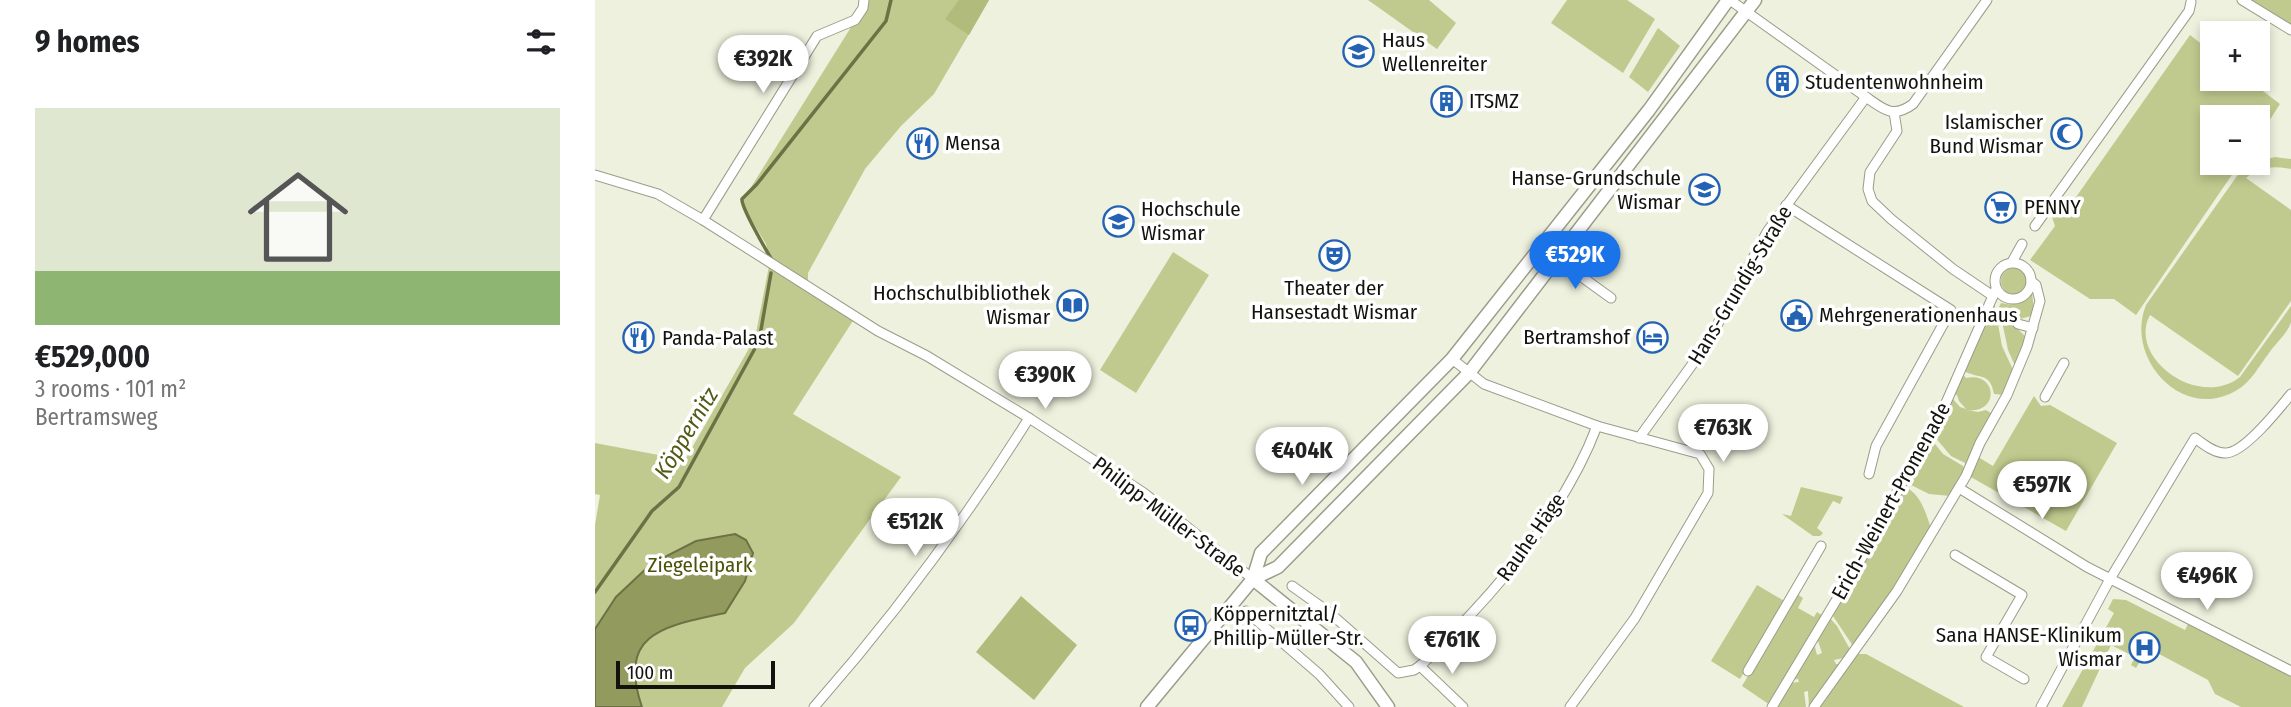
<!DOCTYPE html>
<meta charset="utf-8">
<style>
:root{--surface:#fff;--page:#f6f6f6;--text:#202124;--muted:#757577;--accent:#1a73e8}
body{margin:0;font-family:"Fira Sans Condensed",sans-serif;background:var(--page);color:var(--text);height:100vh;display:flex;flex-direction:column;font-size:26px;white-space:nowrap}
*{box-sizing:border-box;margin:0}
p{font-size:23px;color:var(--muted)}
.icon{flex:none;width:38px;height:38px;fill:none;stroke:currentColor;stroke-width:2;stroke-linecap:round;stroke-linejoin:round}
.map{position:relative;flex:1;overflow:hidden}
.drawer{display:flex;flex-direction:column;background:var(--surface);width:595px}
.drawer>*{flex:none}
.buttons{position:absolute;left:1605px;top:21px;display:grid;gap:14px}
.buttons a{display:grid;place-items:center;width:70px;height:70px;border-radius:0px;background:var(--surface);box-shadow:0 4px 10px #0003;font-size:35px}
.scale{position:absolute;left:21px;bottom:18px;width:159px;box-sizing:border-box;padding-left:7px;border:4px solid #12130c;border-top:0;font-size:19px;line-height:24px;white-space:nowrap;color:#12130c;-webkit-text-stroke:5px #fff;paint-order:stroke}
.price{position:absolute;translate:-50% -60px;padding:0 16px;border-radius:24px;background:#fff;color:#222;font-size:23px;line-height:46px;filter:drop-shadow(0 2px 4px #0008)}
.price::after{content:'';position:absolute;left:50%;top:42px;width:21px;height:16px;margin-left:-10px;background:inherit;clip-path:polygon(0 0,100% 0,50% 100%)}
.price.active{background:var(--accent);color:#fff}
ul{padding:0;list-style:none}
li{display:grid;align-content:center;gap:14px;height:371px;padding:0 35px}
li span{display:grid;place-items:center;height:217px;border-radius:0px;color:#555}
li>.icon{margin-inline-start:auto}
span .icon{width:126px;height:126px;fill:#fffc;stroke-width:1}
li b{font-size:30px}
h2{display:flex;justify-content:space-between;align-items:center;height:84px;padding:0 35px;font-size:30px}
main{display:flex;flex:1;min-height:0}
.map>svg:first-child{display:block}
.green{fill:#c0ca8e}
.forest{fill:#b1bb7c}
.water{fill:#929b5d;stroke:#6c7245;stroke-width:2}
.lines{fill:none;stroke-linecap:round;stroke-linejoin:round}
.stream{stroke:#6c7245;stroke-width:3.5}
.street-casing{stroke:#999d8a;stroke-width:11}
.secondary-casing{stroke:#999d8a;stroke-width:15}
.street{stroke:#fff;stroke-width:9}
.secondary{stroke:#fff;stroke-width:12}
.labels{text-anchor:middle;stroke-width:7;stroke-linejoin:round;paint-order:stroke}
.poi-label{font-size:21px;fill:#12130c;stroke:#fff;text-anchor:start}
.street-label{font-size:21px;fill:#12130c;stroke:#fff}
.park-label{font-size:21px;fill:#4c5308;stroke:#fff}
.water-label{font-size:23px;font-style:italic;fill:#525a13;stroke:#fff}
</style>
<main>
<section class="drawer">
<h2>9 homes<svg class="icon" aria-label="filters" viewBox="0 0 24 24"><path d="M4 7h16M4 17h16"/><circle cx="9" cy="7" r="2"/><circle cx="15" cy="17" r="2"/></svg></h2>
<ul>
<li><span style="background:linear-gradient(#dfe7d0 75%,#8fb573 0)"><svg class="icon" aria-label="home" viewBox="0 0 24 24"><path d="M3 11l9-7 9 7M6 9v11h12V9"/></svg></span><div><b>€529,000</b><p>3 rooms · 101 m²</p><p>Bertramsweg</p></div></li>
</ul>
</section>
<div class="map">
<svg width="1696" height="707" viewBox="0 0 1696 707">
<rect width="100%" height="100%" fill="#edf1dd"/>
<g class="green">
<path d="M269,0H394L339,94L306,126L270,169L213,273V285L261,316L198,414L306,477L199,623L150,668L127,707H0V525L5,495L0,494V443L90,460L160,338L175,261L171,244L149,208L148,200L268,8Z"/>
<path d="M773,0H834L861,23L842,49Z"/>
<path d="M972,0H1032L1060,19L1028,73L956,23Z"/>
<path d="M1655,0H1696V26Z"/>
<path d="M1063,28L1085,46L1053,92L1034,77Z"/>
<path d="M1595,35L1617,52V79H1652L1685,104L1663,138L1662,117H1617V163H1645L1541,315L1519,299H1495L1435,260L1460,226L1457,217L1463,209L1474,207Z"/>
<path d="M1680,157L1696,159V169C1679,166 1665,166 1651,178L1696,210V301L1643,376L1555,315C1532,357 1603,410 1645,377L1696,306C1696,311 1696,318 1696,322C1693,333 1680,344 1674,353C1664,366 1656,382 1642,390C1589,423 1529,359 1551,305L1642,176L1658,163Z"/>
<path d="M578,252L614,275L541,393L505,370Z"/>
<circle cx="1419" cy="281" r="13"/>
<path d="M1436,286L1439,309L1436,316L1421,320L1420,326L1431,337L1421,368L1413,350L1404,307L1406,303C1423,307 1428,302 1436,286Z"/>
<path d="M1399,302L1407,346L1419,372L1409,395L1399,394C1395,370 1381,380 1368,370Z"/>
<path d="M1367,373L1371,378C1403,371 1405,415 1371,410L1383,412L1391,410L1399,415L1373,469L1370,463L1356,456L1339,436L1356,397L1365,407L1371,409L1364,401L1362,395L1357,394Z"/>
<path d="M1439,396L1446,406L1455,405L1522,443L1471,531L1374,476L1383,457L1398,466Z"/>
<path d="M1336,439L1348,454L1368,466L1371,472L1356,496L1334,494L1312,483V480Z"/>
<path d="M1206,487L1248,497L1245,504L1238,501L1222,528L1228,533L1225,536H1218L1187,514L1196,516Z"/>
<path d="M1312,488C1326,495 1331,514 1336,528L1305,580L1258,646L1236,613L1302,498Z"/>
<path d="M1162,585L1191,602L1145,679L1116,661Z"/>
<path d="M1202,594L1208,598L1203,608L1219,617L1222,612L1228,616L1175,705L1147,686Z"/>
<path d="M1518,599L1531,600L1590,630L1593,624L1696,675V707H1646L1620,694L1613,680L1553,648L1541,668L1536,665L1540,657L1516,645L1487,707H1467L1519,613L1513,609Z"/>
<path d="M1234,617L1242,626L1256,651L1253,657L1239,660L1241,664H1245L1214,707L1213,691L1209,692L1211,707H1179L1194,683L1204,682L1203,679L1196,680L1219,643L1222,655L1227,653L1222,638Z"/>
<path d="M1260,654H1271L1369,707H1223Z"/>
</g>
<g class="forest">
<path d="M364,0H394L374,35L350,19Z"/>
<path d="M426,596L482,645L439,700L381,652Z"/>
</g>
<path class="water" d="M140,534L151,540L158,553L150,581L130,613C72,626 21,631 47,707H0V629L21,597L56,564L101,541Z"/>
<g class="lines">
<g class="stream">
<path d="M177,260C171,250 146,207 147,199L162,184L291,21L296,0"/>
<path d="M0,592L57,511L84,487L164,341L176,273"/>
</g>
<defs>
<g id="street">
<path d="M1135,0L1271,97C1288,109 1298,119 1318,104L1392,0"/>
<path d="M1647,0L1696,30"/>
<path d="M1299,112L1302,131L1275,172L1273,189L1277,201L1296,219L1358,269L1398,296"/>
<path d="M0,175L63,194L108,220L283,331L332,356L434,418L549,493L658,579"/>
<path d="M1191,205L1356,310L1281,446L1274,474"/>
<path d="M108,220L222,36L260,20L268,8L269,0"/>
<path d="M1440,226L1594,11L1596,2"/>
<path d="M962,259L1016,298"/>
<path d="M1417,262L1427,244"/>
<circle cx="1418" cy="281" r="18"/>
<path d="M1423,324L1438,328"/>
<path d="M857,359L889,384L1002,426L1105,454L1114,469L1113,493L1040,618L975,707"/>
<path d="M1450,397L1469,363"/>
<path d="M1044,438L1112,344L1172,232L1271,97"/>
<path d="M1364,488L1492,567L1696,671"/>
<path d="M1360,555L1427,595L1391,657L1429,679"/>
<path d="M697,586L735,613L803,673L819,670C832,662 843,648 854,637C912,579 973,503 1002,426"/>
<path d="M651,611L724,674L754,707"/>
<path d="M825,666L868,707"/>
<path d="M1153,671L1226,546"/>
<path d="M219,707C299,616 370,520 434,418"/>
<path d="M1177,707L1269,554L1307,483L1343,421L1401,289"/>
<path d="M1219,707L1302,591L1371,476L1385,443L1412,395L1432,347L1445,301L1441,285L1436,281"/>
<path d="M1446,707L1515,579L1600,438C1608,444 1619,453 1630,453C1648,454 1684,409 1696,394"/>
</g>
<g id="secondary">
<path d="M658,579L666,553L857,359L1054,110L1133,0"/>
<path d="M658,579L761,662L793,707"/>
<path d="M552,707L658,579L683,567L874,373L1160,0"/>
</g>
</defs>
<use href="#street" class="street-casing"/>
<use href="#secondary" class="secondary-casing"/>
<use href="#street" class="street"/>
<use href="#secondary" class="secondary"/>
</g>
<defs>
<symbol id="school-ring" viewBox="-11 -11 22 22"><circle r="9.5" fill="#fff" stroke="#2463b4" stroke-width="1.5"/><path d="M0-5L7-2L0 1L-7-2ZM-4 1L0 2.5L4 1V4Q0 6-4 4Z" fill="#2463b4"/></symbol>
<symbol id="building-ring" viewBox="-11 -11 22 22"><circle r="9.5" fill="#fff" stroke="#2463b4" stroke-width="1.5"/><path d="M-4-6H4V6H1V3H-1V6H-4ZM-2.5-4.3h1.7v1.8h-1.7ZM.8-4.3h1.7v1.8H.8ZM-2.5-1h1.7V.8h-1.7ZM.8-1h1.7V.8H.8Z" fill="#2463b4"/></symbol>
<symbol id="mosque-ring" viewBox="-11 -11 22 22"><circle r="9.5" fill="#fff" stroke="#2463b4" stroke-width="1.5"/><path d="M3.5-4.9A6 6 0 1 0 3.5 4.9A5 5 0 1 1 3.5-4.9Z" fill="#2463b4"/></symbol>
<symbol id="restaurant-ring" viewBox="-11 -11 22 22"><circle r="9.5" fill="#fff" stroke="#2463b4" stroke-width="1.5"/><path d="M-5-6h1v4h1v-4h1v4h1v-4h1v5L-1.5 .5V6h-2V.5L-5-1ZM5-6V6H3V1.5H1.5Q1.5-4 5-6Z" fill="#2463b4"/></symbol>
<symbol id="supermarket-ring" viewBox="-11 -11 22 22"><circle r="9.5" fill="#fff" stroke="#2463b4" stroke-width="1.5"/><path d="M-6-5.5h2.5l.6 2H6L4.5 2H-2.5L-4.4-4H-6ZM-1.5 3.2a1.3 1.3 0 1 0 .1 0ZM3 3.2a1.3 1.3 0 1 0 .1 0Z" fill="#2463b4"/></symbol>
<symbol id="university-ring" viewBox="-11 -11 22 22"><circle r="9.5" fill="#fff" stroke="#2463b4" stroke-width="1.5"/><path d="M0-5L7-2L0 1L-7-2ZM-4 1L0 2.5L4 1V4Q0 6-4 4Z" fill="#2463b4"/></symbol>
<symbol id="theatre-ring" viewBox="-11 -11 22 22"><circle r="9.5" fill="#fff" stroke="#2463b4" stroke-width="1.5"/><path d="M-5-5.5Q0-4 5-5.5V0Q5 5 0 6Q-5 5-5 0ZM-3.3-2.5H-1v1.5H-3.3ZM1-2.5H3.3v1.5H1ZM-2.8 1Q0 5.5 2.8 1Z" fill="#2463b4"/></symbol>
<symbol id="library-ring" viewBox="-11 -11 22 22"><circle r="9.5" fill="#fff" stroke="#2463b4" stroke-width="1.5"/><path d="M-6-4Q-3-5.5-.7-3.5V5Q-3 3-6 4ZM6-4Q3-5.5 .7-3.5V5Q3 3 6 4Z" fill="#2463b4"/></symbol>
<symbol id="civic-ring" viewBox="-11 -11 22 22"><circle r="9.5" fill="#fff" stroke="#2463b4" stroke-width="1.5"/><path d="M-.6-6.5H3V-4.5H.6V-3L4-1V1h2V6H-6V1h2V-1L-.6-3ZM-1.2 2.5V6h2.4V2.5Z" fill="#2463b4"/></symbol>
<symbol id="hotel-ring" viewBox="-11 -11 22 22"><circle r="9.5" fill="#fff" stroke="#2463b4" stroke-width="1.5"/><path d="M-6-4.5h1.5V1H6V5H4.5V3h-9V5H-6ZM-4 0a1.8 1.8 0 1 1 3.6 0ZM.5 0V-2.5h3Q6-2.5 6 0Z" fill="#2463b4"/></symbol>
<symbol id="bus-ring" viewBox="-11 -11 22 22"><circle r="9.5" fill="#fff" stroke="#2463b4" stroke-width="1.5"/><path d="M-5-6H5V4H4V6H2V4H-2V6H-4V4H-5ZM-3.5-4V0h7V-4ZM-3.5 1.2v1.5H-2V1.2ZM2 1.2v1.5H3.5V1.2Z" fill="#2463b4"/></symbol>
<symbol id="hospital-ring" viewBox="-11 -11 22 22"><circle r="9.5" fill="#fff" stroke="#2463b4" stroke-width="1.5"/><path d="M-5-5h3v3.5h4V-5h3V5h-3V1.5h-4V5h-3Z" fill="#2463b4"/></symbol>
</defs>
<g fill-rule="evenodd">
<use href="#school-ring" x="746" y="34" width="35" height="35"/>
<use href="#building-ring" x="1170" y="64" width="35" height="35"/>
<use href="#building-ring" x="834" y="84" width="35" height="35"/>
<use href="#mosque-ring" x="1454" y="116" width="35" height="35"/>
<use href="#restaurant-ring" x="310" y="126" width="35" height="35"/>
<use href="#school-ring" x="1092" y="172" width="35" height="35"/>
<use href="#supermarket-ring" x="1388" y="190" width="35" height="35"/>
<use href="#university-ring" x="506" y="204" width="35" height="35"/>
<use href="#theatre-ring" x="722" y="238" width="35" height="35"/>
<use href="#library-ring" x="460" y="288" width="35" height="35"/>
<use href="#civic-ring" x="1184" y="298" width="35" height="35"/>
<use href="#hotel-ring" x="1040" y="320" width="35" height="35"/>
<use href="#restaurant-ring" x="26" y="320" width="35" height="35"/>
<use href="#bus-ring" x="578" y="608" width="35" height="35"/>
<use href="#hospital-ring" x="1532" y="630" width="35" height="35"/>
</g>
<g class="labels">
<g class="poi-label">
<text x="787" y="47">Haus<tspan x="787" dy="24">Wellenreiter</tspan></text>
<text x="1210" y="89">Studentenwohnheim</text>
<text x="874" y="108">ITSMZ</text>
<text x="1448" y="129" text-anchor="end">Islamischer<tspan x="1448" dy="24">Bund Wismar</tspan></text>
<text x="350" y="150">Mensa</text>
<text x="1086" y="185" text-anchor="end">Hanse-Grundschule<tspan x="1086" dy="24">Wismar</tspan></text>
<text x="1429" y="214">PENNY</text>
<text x="546" y="216">Hochschule<tspan x="546" dy="24">Wismar</tspan></text>
<text x="739" y="295" text-anchor="middle">Theater der<tspan x="739" dy="24">Hansestadt Wismar</tspan></text>
<text x="455" y="300" text-anchor="end">Hochschulbibliothek<tspan x="455" dy="24">Wismar</tspan></text>
<text x="1224" y="322">Mehrgenerationenhaus</text>
<text x="1035" y="344" text-anchor="end">Bertramshof</text>
<text x="67" y="345">Panda-Palast</text>
<text x="618" y="621">Köppernitztal/<tspan x="618" dy="24">Phillip-Müller-Str.</tspan></text>
<text x="1527" y="642" text-anchor="end">Sana HANSE-Klinikum<tspan x="1527" dy="24">Wismar</tspan></text>
</g>
<g class="street-label">
<text transform="translate(1145 285) rotate(-59)" y="7">Hans-Grundig-Straße</text>
<text transform="translate(1296 501) rotate(-61)" y="7">Erich-Weinert-Promenade</text>
<text transform="translate(574 517) rotate(37)" y="7">Philipp-Müller-Straße</text>
<text transform="translate(936 537) rotate(-55)" y="7">Rauhe Häge</text>
</g>
<g class="park-label">
<text x="105" y="572">Ziegeleipark</text>
</g>
<g class="water-label">
<text transform="translate(91 433) rotate(-59)" y="8">Köppernitz</text>
</g>
</g>
</svg>
<div class="buttons">
<a>+</a>
<a>−</a>
</div>
<div class="scale">100 m</div>
<b class="price" style="left:168px;top:95px">€392K</b>
<b class="price active" style="left:980px;top:291px">€529K</b>
<b class="price" style="left:450px;top:411px">€390K</b>
<b class="price" style="left:1128px;top:464px">€763K</b>
<b class="price" style="left:707px;top:487px">€404K</b>
<b class="price" style="left:1447px;top:521px">€597K</b>
<b class="price" style="left:320px;top:558px">€512K</b>
<b class="price" style="left:1612px;top:612px">€496K</b>
<b class="price" style="left:857px;top:676px">€761K</b>
</div>
</main>
